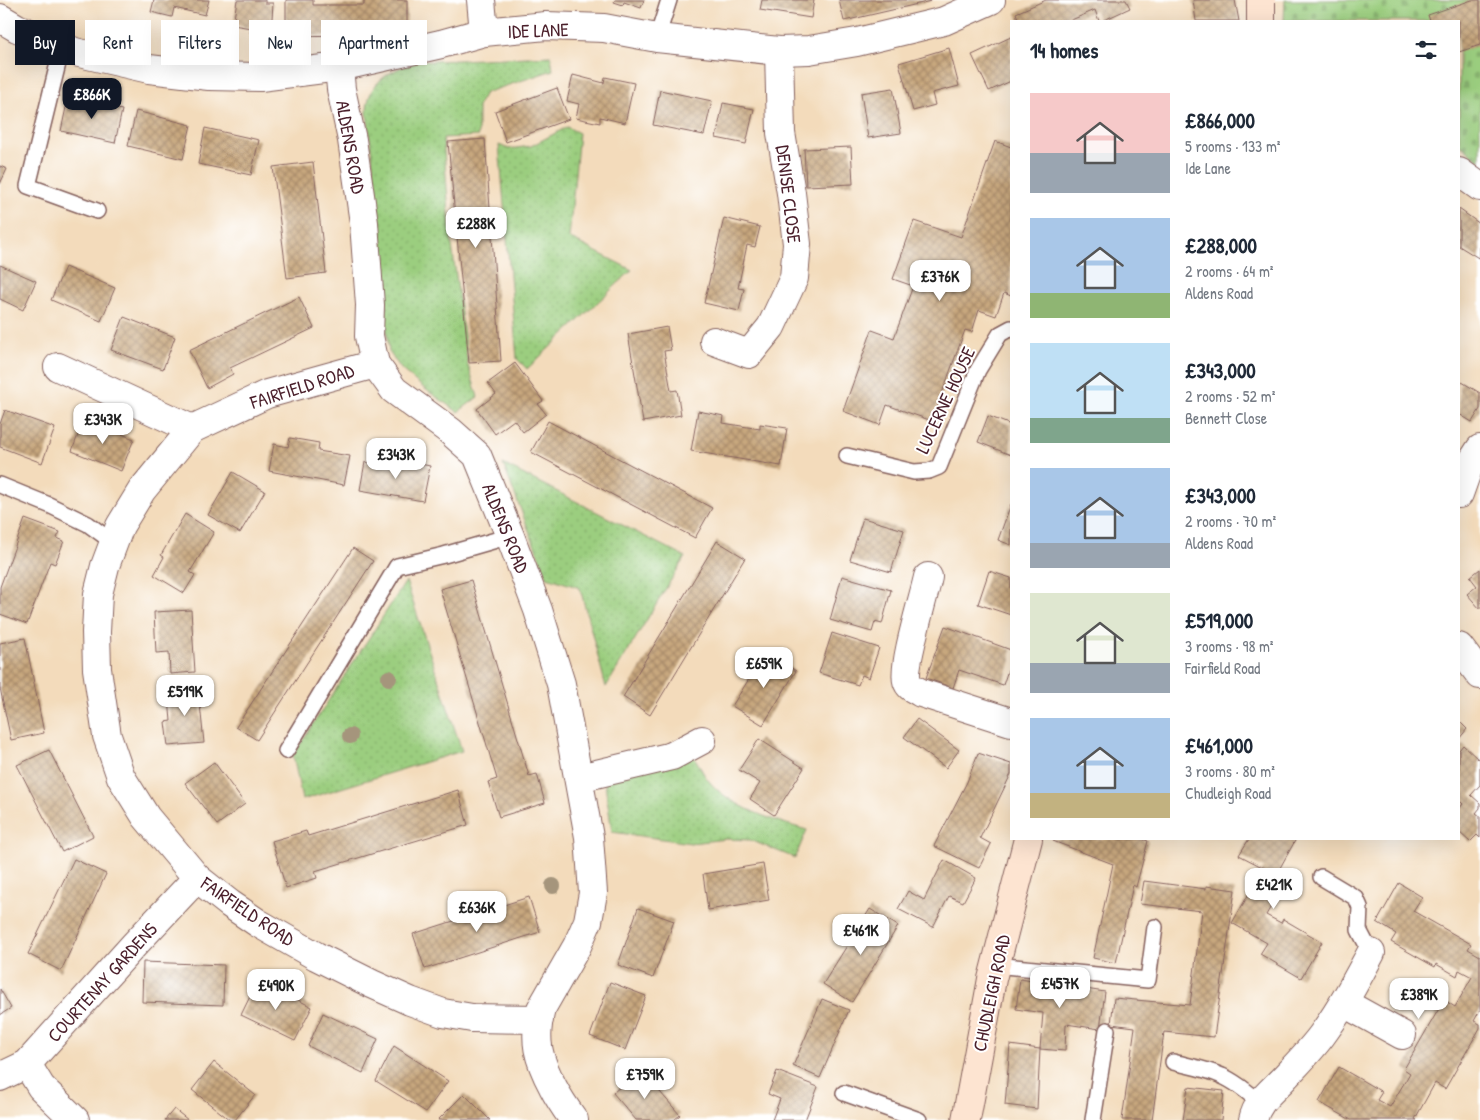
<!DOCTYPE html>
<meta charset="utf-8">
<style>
:root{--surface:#fff;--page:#f2f2f3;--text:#1f2937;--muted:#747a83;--accent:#111827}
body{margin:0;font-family:"Patrick Hand",sans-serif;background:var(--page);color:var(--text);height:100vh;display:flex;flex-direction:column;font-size:19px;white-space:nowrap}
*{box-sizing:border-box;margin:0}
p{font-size:16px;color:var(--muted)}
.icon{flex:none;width:28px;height:28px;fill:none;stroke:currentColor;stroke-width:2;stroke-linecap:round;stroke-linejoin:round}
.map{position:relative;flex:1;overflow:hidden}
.drawer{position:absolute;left:1010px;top:20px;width:450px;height:820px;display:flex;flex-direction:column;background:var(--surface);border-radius:0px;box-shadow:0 5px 20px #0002}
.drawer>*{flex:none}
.top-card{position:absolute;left:15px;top:20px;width:475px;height:45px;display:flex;gap:10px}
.price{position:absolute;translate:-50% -42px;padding:0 11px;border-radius:10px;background:#fff;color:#222;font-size:16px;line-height:32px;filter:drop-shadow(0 1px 2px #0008)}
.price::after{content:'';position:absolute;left:50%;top:30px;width:15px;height:11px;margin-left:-8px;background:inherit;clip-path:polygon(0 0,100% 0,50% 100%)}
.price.on{background:var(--accent);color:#fff}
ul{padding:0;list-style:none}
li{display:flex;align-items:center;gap:15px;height:125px;padding:0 20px}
li span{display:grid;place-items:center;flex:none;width:140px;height:100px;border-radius:0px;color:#555}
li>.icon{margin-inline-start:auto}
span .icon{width:60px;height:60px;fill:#fffc;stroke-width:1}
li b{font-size:21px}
h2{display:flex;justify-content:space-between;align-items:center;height:60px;padding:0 20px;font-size:21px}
.tag{padding:0 18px;border-radius:0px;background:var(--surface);box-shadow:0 5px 20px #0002;font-size:18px;line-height:45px}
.tag.on{background:var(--accent);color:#fff}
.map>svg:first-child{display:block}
.grass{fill:url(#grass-dots);stroke:#727655}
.cemetery{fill:url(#cemetery-stones);stroke:#727655}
.building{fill:url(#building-cross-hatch)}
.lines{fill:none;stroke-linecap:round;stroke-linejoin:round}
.lane-casing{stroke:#85615d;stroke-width:18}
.street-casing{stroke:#85615d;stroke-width:30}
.secondary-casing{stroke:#85615d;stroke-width:30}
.lane{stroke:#fff;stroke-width:15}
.street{stroke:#fff;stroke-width:28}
.secondary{stroke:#fde4d1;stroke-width:28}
.tree{fill:#a5957c}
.labels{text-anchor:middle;stroke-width:4;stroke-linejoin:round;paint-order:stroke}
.street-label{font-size:19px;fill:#4a1f2b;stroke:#fff}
</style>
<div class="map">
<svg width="1480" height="1120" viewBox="0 0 1480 1120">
<defs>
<pattern id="grass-dots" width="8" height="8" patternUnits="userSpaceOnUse" patternTransform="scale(1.25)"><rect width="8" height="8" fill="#9bce7f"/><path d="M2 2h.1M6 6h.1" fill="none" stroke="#87b06e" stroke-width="1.8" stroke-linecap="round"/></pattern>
<pattern id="cemetery-stones" width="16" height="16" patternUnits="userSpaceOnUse" patternTransform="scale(1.25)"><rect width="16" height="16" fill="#9bce7f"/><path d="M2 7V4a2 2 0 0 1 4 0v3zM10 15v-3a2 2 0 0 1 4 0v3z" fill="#87b06e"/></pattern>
<pattern id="building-cross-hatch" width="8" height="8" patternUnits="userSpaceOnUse" patternTransform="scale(1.25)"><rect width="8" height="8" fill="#c7a77e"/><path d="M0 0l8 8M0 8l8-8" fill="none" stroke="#a48767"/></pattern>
</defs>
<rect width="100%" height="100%" fill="#fff"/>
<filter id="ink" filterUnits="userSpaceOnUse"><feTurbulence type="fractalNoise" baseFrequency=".02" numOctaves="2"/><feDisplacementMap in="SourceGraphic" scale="10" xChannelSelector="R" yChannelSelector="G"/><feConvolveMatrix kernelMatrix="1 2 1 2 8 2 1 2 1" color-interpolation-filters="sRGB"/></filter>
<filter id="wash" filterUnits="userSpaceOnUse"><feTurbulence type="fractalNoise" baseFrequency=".0096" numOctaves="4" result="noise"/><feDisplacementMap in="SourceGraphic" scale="20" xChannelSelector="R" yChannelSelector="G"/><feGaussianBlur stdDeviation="1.12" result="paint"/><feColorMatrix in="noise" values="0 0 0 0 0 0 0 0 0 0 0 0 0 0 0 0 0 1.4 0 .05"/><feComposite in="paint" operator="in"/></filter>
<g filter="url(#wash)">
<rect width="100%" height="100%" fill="#f3dbbb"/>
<g class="grass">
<path d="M551,56L553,70L485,93L478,105V136L443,138L451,238L468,365L478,397L458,412L425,389L402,370L389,352L386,325L387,284L367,113C367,82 388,73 413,62Z"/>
<path d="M567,127L579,133L569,238L632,270L527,369L517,359L499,145L509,149L531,146Z"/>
<path d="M503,464L685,557L606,687L580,588L547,577Z"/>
<path d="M406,581L462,751L302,800L293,755Z"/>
<path d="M694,757C699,764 703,774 708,780C729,807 775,821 807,830L795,858L750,840L726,839L691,843L612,832L604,777Z"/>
</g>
<path class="cemetery" d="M1285,0H1480V161L1459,144V21H1284Z"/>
<g id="blocks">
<g class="building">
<path d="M154,0H209L205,15L174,8L172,17L151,12Z"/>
<path d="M237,0H265V3H273L271,34L250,33L251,28L233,25Z"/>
<path d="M286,0H313V5H364V0H407V29L351,30V35L286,36Z"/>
<path d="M615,0H644L641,8L624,2L623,5L614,2Z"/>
<path d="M762,0H814L811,18L760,10Z"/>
<path d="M839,0H931V1L844,21Z"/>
<path d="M1046,0H1126L1130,8L1102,21H1099L1095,10L1069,21H1019L1016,13Z"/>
<path d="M1193,0H1235L1239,21H1196Z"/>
<path d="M1472,0H1480V45L1459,52V21H1430L1428,15Z"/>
<path d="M1011,37V81L989,91L972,55Z"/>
<path d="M949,48L959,86L932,93L935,105L913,111L899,63Z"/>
<path d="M573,75L604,83L605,77L634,83L625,123L600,117V123L576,118L579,104L567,101Z"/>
<path d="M557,88L569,119L506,142L495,111Z"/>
<path d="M893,88L901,133L868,138L861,93Z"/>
<path d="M660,90L712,101L704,135L653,125Z"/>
<path d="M68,98L122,110L115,143L61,131Z"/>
<path d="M723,103L754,109L746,144L716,138Z"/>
<path d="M136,111L191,125L183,159L128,146Z"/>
<path d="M205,128L259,140L251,175L198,164Z"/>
<path d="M485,139L501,361L469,363L448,142Z"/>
<path d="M995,141L1011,147V296L1004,293L996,316L979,310L972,332L965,330L932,421L887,405L880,425L843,411L872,330L894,338L913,286L893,279L914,221L961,237Z"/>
<path d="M851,147L853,184L806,186L804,149Z"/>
<path d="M313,162L326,273L287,278L273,167Z"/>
<path d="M0,166L7,169L0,184Z"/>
<path d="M1459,209L1480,224V259L1459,246Z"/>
<path d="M724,218L760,227L755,247L747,245L738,288L744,289L739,311L704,303Z"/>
<path d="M0,265L36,281L23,310L0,299Z"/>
<path d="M65,267L115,288L101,321L51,300Z"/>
<path d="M299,297L314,328L230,368L233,374L207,388L189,350Z"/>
<path d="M124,317L175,337L163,369L111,350Z"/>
<path d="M667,327L671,350L664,351L671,391L677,390L681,415L643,422L628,334Z"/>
<path d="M515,363L543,401L538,404L546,414L523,432L514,420L495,434L477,409L496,394L488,383Z"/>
<path d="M1462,382L1480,393V409L1472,422L1459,414V386Z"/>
<path d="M5,410L55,428L42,463L0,447V424Z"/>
<path d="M698,411L724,416L723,423L760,429V424L787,428L781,466L691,451Z"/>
<path d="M988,416L1011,425V455L978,442Z"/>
<path d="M84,419L134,439L121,471L72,451Z"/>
<path d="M548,421L712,508L695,538L531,452Z"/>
<path d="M290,438L319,443L318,451L350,456L344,485L269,471L274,444L288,447Z"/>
<path d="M401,460L430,466L423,501L360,490L365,462L400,468Z"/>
<path d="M233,472L265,491L240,533L208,515Z"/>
<path d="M1011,504V545L998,540Z"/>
<path d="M185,514L214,532L190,572L195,575L184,593L154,575L164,557L161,555Z"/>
<path d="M863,518L904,530L891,572L850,560Z"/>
<path d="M25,519L60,532L57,538L64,541L55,564L50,562L27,624L0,614V587Z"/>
<path d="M717,541L745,558L650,715L623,697Z"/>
<path d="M353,548L373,561L257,740L236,727Z"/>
<path d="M1480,569V609L1467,594L1477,586L1470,577Z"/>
<path d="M989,571L1011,578V615L978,604Z"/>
<path d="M842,576L891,590L882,624L875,622L872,632L830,620Z"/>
<path d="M471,580L529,776L537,774L545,803L499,817L488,782L497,779L440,589Z"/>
<path d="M191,610L195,672L170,674L169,652L156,653L154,612Z"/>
<path d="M945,626L1011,650V661L1003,685L959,670L953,688L926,678Z"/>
<path d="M832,633L879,648L869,678L862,675L858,685L819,673Z"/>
<path d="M25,638L44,733L11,740L0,688V643Z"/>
<path d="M766,652L796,671L763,725L732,706Z"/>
<path d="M198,685L204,743L168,746L165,722L171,721L168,688Z"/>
<path d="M917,719L959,750L946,768L904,737Z"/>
<path d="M1459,721L1467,729L1459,739Z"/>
<path d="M759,739L804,768L774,815L750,799L760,783L739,770Z"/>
<path d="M1463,745L1478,759L1480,756V785L1471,795L1480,803V808L1476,813L1480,816V838L1477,835L1470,842L1459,832V827L1461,824L1459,822V809L1463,804L1459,800V750Z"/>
<path d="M49,750L93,836L62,852L17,765Z"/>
<path d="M978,753L1011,764V774L980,838L991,844L979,868L934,846L967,782Z"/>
<path d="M214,762L245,804L217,825L185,783Z"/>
<path d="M458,790L468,825L315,871L317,878L286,888L272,841L306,831L308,836Z"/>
<path d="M1054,839H1142L1148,841L1136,887L1133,885L1116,963L1093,958L1113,864L1053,841Z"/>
<path d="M1249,839H1296L1276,875L1286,881L1266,915L1281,923L1283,919L1322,942L1301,978L1260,954L1267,943L1232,923L1264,868L1239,855Z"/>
<path d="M74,859L106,874L61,971L28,954Z"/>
<path d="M944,860L976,878L963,902L949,896L933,927L898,909L908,891L924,900Z"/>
<path d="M763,864L769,900L708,910L703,874Z"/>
<path d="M1144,881L1206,889V886L1235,890L1214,1037L1164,1032L1152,1120H1122L1135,1027L1111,1024L1114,998L1190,1005L1202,911L1140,904Z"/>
<path d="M1399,883L1422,897L1413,911L1471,944L1468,949L1480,956V1010L1474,1021L1480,1024V1028L1445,1089L1435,1083L1415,1119L1417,1120H1351L1319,1102L1339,1067L1382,1092L1377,1100L1390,1107L1410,1073L1404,1069L1444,1000L1455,1007L1472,977L1459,970L1457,976L1436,964L1435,967L1391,942L1396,934L1377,922Z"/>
<path d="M529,897L540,932L425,969L413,934Z"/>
<path d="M638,908L674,921L653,978L618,965Z"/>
<path d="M870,909L898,926L852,1002L823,984Z"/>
<path d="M143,962L224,965L223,1005L142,1002Z"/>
<path d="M1020,979L1105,992L1100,1029L1066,1024L1065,1051L1040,1049L1043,1013L1016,1009Z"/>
<path d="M258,980L312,1007L295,1041L241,1015Z"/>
<path d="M610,982L646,996L625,1050L590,1036Z"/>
<path d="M0,989L11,1008L0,1015Z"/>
<path d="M822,999L849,1010L820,1078L793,1066Z"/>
<path d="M323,1013L378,1039L363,1073L308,1046Z"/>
<path d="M1010,1045L1040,1049L1037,1109L1005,1105Z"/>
<path d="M394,1046L448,1081L426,1112L376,1081Z"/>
<path d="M214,1062L255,1095L235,1120H230L192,1090Z"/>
<path d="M640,1069L680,1115L674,1120H636L613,1093Z"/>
<path d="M777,1071L818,1087L805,1120H772L780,1099L768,1094Z"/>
<path d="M1188,1087L1224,1091L1221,1120H1183Z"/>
<path d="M464,1094L490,1120H438Z"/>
<path d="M174,1109L188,1120H165Z"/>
</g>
</g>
</g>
<g filter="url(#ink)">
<use href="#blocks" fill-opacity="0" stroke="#85615d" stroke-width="1"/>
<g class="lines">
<defs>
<g id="lane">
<path d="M657,38L669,0"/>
<path d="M62,47L28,186L97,211"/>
<path d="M847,456L914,472L929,471L939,467L978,370L1000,334L1011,328"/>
<path d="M0,485L49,505L88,524L114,543"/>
<path d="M286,751L397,566L444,555L510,536"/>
<path d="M1321,877L1356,898L1360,907L1359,930L1371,953"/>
<path d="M995,965L1148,980L1155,927"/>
<path d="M1173,1062C1189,1066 1207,1069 1222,1076C1236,1082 1249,1093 1260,1103"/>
<path d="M844,1093L919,1120"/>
<path d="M1093,1120L1107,1030"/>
</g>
<g id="street">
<path d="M481,0L484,32"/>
<path d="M0,18L17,28L75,52L149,69L209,76L260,77L339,67L441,44L484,32L546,26L604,28L657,38L779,51L809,50L857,42L944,21L991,0"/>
<path d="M339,67L341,89L352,140L364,223L370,305L369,336L375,364L394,390L450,431L477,455L510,536L538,610L561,684L589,837L593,893L588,921L577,946L541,1009C533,1040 538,1059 553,1087C559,1099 566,1109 574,1120"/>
<path d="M1459,172L1480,187"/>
<path d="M714,341L749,354L771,327L794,278L797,244L791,193L781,133L779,51"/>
<path d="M375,364L267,394L192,429L142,490L120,526L105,566L98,594L96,632L97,669L107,736L121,777L146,817L197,878L230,904L258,923L316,956L372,984L410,1001L443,1013L472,1018L539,1019"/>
<path d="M58,367L192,429"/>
<path d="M1459,494L1469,466L1480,449"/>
<path d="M928,577C924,596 902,667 907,681C909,688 915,689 921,693L1011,722"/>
<path d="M1459,647L1480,675"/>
<path d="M579,778L672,756L702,740"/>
<path d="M1344,1003L1402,1035"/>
<path d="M27,1064L41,1087L75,1120"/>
<path d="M0,1077L27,1064L134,945L197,878"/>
<path d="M1253,1120C1257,1101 1272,1091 1284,1078C1297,1064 1311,1050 1322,1035C1341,1009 1356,981 1371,953"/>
</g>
<g id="secondary">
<path d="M1261,0V21"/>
<path d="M966,1120L992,979L1028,839"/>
</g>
</defs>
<use href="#lane" class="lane-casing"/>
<use href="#street" class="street-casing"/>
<use href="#secondary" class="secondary-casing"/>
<use href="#lane" class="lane"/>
<use href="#street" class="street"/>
<use href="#secondary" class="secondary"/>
</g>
<g class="tree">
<circle cx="389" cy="678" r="8"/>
<circle cx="350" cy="736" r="8"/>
<circle cx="553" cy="886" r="8"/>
</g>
</g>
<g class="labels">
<g class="street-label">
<text transform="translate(538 30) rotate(-2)" y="7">IDE LANE</text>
<text transform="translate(351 147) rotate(80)" y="7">ALDENS ROAD</text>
<text transform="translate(789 194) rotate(83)" y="7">DENISE CLOSE</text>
<text transform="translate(302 386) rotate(-18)" y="7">FAIRFIELD ROAD</text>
<text transform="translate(945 400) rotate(-65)" y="7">LUCERNE HOUSE</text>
<text transform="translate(506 528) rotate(68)" y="7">ALDENS ROAD</text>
<text transform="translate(248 911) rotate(34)" y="7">FAIRFIELD ROAD</text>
<text transform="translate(102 982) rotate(-48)" y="7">COURTENAY GARDENS</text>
<text transform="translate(991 993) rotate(-78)" y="7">CHUDLEIGH ROAD</text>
</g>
</g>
</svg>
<b class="price on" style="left:92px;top:120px">£866K</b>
<b class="price" style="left:476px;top:249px">£288K</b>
<b class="price" style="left:940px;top:302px">£376K</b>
<b class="price" style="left:103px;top:445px">£343K</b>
<b class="price" style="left:396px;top:480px">£343K</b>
<b class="price" style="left:764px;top:689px">£659K</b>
<b class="price" style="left:185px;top:717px">£519K</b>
<b class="price" style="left:1274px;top:910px">£421K</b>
<b class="price" style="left:477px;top:933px">£636K</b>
<b class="price" style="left:861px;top:956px">£461K</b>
<b class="price" style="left:1060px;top:1009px">£457K</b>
<b class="price" style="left:276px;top:1011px">£490K</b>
<b class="price" style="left:1419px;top:1020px">£389K</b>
<b class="price" style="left:645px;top:1100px">£759K</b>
<div class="top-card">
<a class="tag on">Buy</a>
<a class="tag">Rent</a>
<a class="tag">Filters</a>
<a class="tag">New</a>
<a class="tag">Apartment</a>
</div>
<section class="drawer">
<h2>14 homes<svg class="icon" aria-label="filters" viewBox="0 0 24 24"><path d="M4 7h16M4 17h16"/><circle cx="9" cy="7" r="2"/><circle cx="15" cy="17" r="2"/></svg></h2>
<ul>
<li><span style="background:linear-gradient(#f6c9c9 60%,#9aa5b1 0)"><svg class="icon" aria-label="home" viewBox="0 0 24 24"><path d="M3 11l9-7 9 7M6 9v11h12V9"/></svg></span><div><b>£866,000</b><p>5 rooms · 133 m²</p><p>Ide Lane</p></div></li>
<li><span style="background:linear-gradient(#a9c7e8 75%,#8fb573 0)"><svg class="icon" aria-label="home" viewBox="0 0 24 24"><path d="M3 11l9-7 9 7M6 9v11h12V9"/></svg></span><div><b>£288,000</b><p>2 rooms · 64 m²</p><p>Aldens Road</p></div></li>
<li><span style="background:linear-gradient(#bfe0f5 75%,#7fa58c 0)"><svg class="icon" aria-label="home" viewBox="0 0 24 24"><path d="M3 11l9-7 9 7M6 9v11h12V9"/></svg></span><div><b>£343,000</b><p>2 rooms · 52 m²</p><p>Bennett Close</p></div></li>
<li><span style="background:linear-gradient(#a9c7e8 75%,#9aa5b1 0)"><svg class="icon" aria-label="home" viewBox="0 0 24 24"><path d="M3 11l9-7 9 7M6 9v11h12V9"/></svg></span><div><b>£343,000</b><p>2 rooms · 70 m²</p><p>Aldens Road</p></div></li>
<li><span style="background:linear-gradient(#dfe7d0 70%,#9aa5b1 0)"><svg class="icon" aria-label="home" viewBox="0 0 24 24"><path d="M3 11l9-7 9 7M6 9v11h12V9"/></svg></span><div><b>£519,000</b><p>3 rooms · 98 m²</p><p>Fairfield Road</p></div></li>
<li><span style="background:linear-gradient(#a9c7e8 75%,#c2b280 0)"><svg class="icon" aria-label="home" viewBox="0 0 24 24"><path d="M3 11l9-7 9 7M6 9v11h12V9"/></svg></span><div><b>£461,000</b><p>3 rooms · 80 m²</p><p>Chudleigh Road</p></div></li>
</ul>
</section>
</div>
